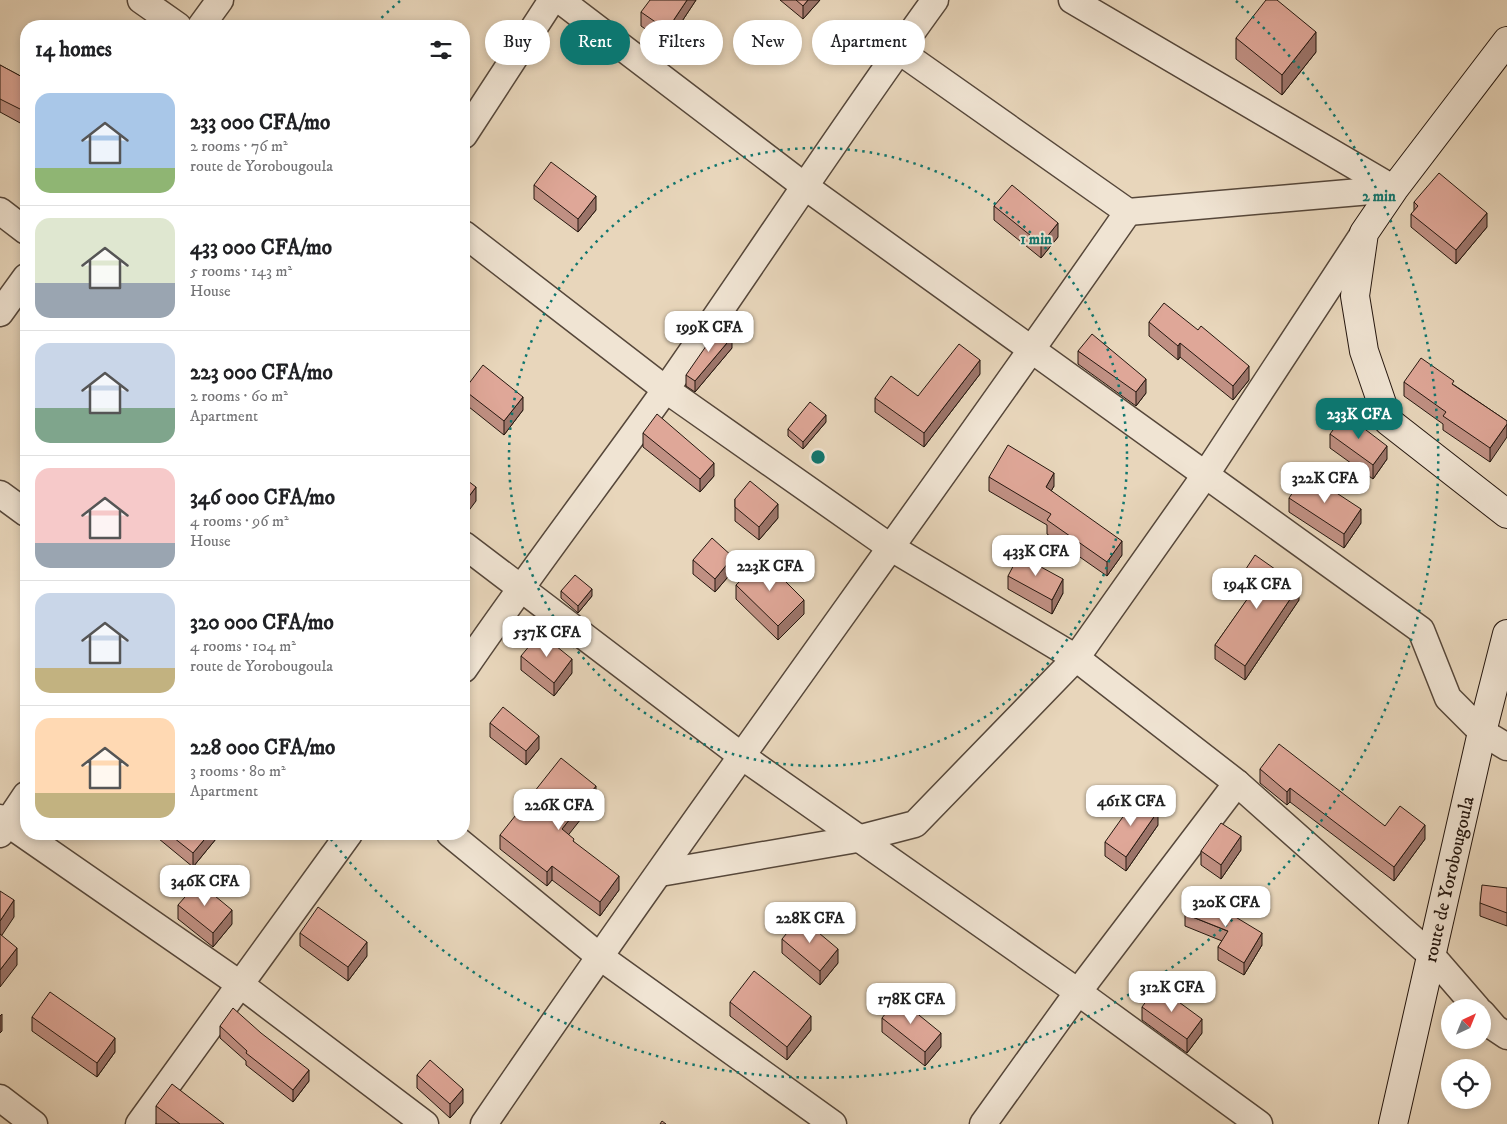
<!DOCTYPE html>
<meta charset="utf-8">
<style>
:root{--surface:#fff;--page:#f6f6f6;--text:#202124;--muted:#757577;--line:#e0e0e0;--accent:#0f766e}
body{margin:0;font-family:"IM FELL DW Pica",serif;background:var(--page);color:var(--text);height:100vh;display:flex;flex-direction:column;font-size:19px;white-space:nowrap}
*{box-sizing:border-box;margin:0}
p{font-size:16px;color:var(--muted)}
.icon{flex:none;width:28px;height:28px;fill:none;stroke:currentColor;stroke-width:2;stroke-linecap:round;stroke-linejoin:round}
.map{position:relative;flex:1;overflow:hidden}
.details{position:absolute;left:20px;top:20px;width:450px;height:820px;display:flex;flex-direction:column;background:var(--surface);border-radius:20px;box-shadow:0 2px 8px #0003}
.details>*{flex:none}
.guide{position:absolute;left:485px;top:20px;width:475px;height:45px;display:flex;gap:10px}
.needle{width:32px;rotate:43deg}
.fabs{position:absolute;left:1441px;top:999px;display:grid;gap:10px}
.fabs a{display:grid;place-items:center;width:50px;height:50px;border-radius:50%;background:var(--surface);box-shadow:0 2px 8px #0003;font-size:25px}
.price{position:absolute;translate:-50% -42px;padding:0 11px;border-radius:10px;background:#fff;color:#222;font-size:16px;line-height:32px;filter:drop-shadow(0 1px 2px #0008)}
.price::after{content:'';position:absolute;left:50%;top:30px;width:15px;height:11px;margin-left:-8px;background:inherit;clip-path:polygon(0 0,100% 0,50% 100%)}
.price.on{background:var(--accent);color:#fff}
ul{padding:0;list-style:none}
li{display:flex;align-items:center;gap:15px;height:125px;padding:0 15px}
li+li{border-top:1px solid var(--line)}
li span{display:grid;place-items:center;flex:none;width:140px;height:100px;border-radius:15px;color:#555}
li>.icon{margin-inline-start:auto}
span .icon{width:60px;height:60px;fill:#fffc;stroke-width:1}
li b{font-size:21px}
h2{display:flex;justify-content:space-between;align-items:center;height:60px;padding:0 15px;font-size:21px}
.tag{padding:0 18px;border-radius:22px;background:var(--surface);box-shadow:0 2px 8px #0003;font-size:18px;line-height:45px}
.tag.on{background:var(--accent);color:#fff}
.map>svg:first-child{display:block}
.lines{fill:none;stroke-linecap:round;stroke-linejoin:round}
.minor-casing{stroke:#56473a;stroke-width:29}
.secondary-casing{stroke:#25170f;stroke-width:30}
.minor{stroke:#f0e4d3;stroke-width:26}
.secondary{stroke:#f0e4d3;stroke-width:28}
.wall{fill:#c09083;stroke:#25170f}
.shaded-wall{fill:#9c756a;stroke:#25170f}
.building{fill:#dfa798;stroke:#25170f}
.ring{fill:none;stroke:#0f766e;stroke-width:2.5;stroke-dasharray:2.5 5}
.labels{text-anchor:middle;stroke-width:4;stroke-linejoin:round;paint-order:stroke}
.street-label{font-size:19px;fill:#25170f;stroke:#f0e4d3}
.centre{fill:#0f766e;stroke:#f0e4d3;stroke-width:2.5}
.ring-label{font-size:15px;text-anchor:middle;font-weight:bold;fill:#0f766e;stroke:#f0e4d3;stroke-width:4;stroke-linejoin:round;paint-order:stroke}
</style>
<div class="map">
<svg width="1507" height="1124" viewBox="0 0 1507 1124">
<rect width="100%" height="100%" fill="#e8d6bb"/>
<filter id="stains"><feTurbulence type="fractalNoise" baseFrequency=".004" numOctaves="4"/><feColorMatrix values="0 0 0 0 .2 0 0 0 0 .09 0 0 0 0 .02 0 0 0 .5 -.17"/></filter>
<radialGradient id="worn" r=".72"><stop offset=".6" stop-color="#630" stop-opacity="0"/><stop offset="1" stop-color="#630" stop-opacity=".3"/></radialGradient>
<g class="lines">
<defs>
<g id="minor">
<path d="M141,0L178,26"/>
<path d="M560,0L803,185L1421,630L1448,698L1482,732L1507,747"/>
<path d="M1072,0L1394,189"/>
<path d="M201,26L220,0"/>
<path d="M898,50L1128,212L1394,189"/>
<path d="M464,135L552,0"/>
<path d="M0,211L26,231"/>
<path d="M464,234L665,389L890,547L1076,658L1237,783L1431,955L1477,1008"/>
<path d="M0,313L26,277"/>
<path d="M0,494L26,513"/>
<path d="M464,545L743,757L1078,992L1259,1124"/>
<path d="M464,669C529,574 599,483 666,389C756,260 842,128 935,0"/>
<path d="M0,818L241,985L425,1124"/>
<path d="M0,834L26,795"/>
<path d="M450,834L599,956L833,1124"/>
<path d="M660,873L857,839L915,824L1076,658L1206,474L1364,233"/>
<path d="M1482,1013L1495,1028L1507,1036"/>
<path d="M0,1098L34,1124"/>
<path d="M139,1124L349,834"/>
<path d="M484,1124C694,816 916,517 1128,212"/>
<path d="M983,1124L1078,992L1237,783"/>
</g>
<g id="secondary">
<path d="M1507,41L1394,189L1364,233L1355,296L1364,351L1388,421L1507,514"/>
<path d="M1393,1124L1482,732L1507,634"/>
</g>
</defs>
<use href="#minor" class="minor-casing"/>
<use href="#secondary" class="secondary-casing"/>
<use href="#minor" class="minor"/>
<use href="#secondary" class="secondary"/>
</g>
<g class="wall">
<path d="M696,0L667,44L641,26V12Z"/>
<path d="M780,0H820L803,19Z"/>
<path d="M1236,38L1316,52L1282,95L1236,59Z"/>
<path d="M0,65L26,79L22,124L0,112Z"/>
<path d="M534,185L596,210L578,232L534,199Z"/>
<path d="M1414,202L1487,227L1456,264L1411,227V214L1414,211Z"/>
<path d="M994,206L1058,237L1041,258L994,220Z"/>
<path d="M1149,322L1249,380L1233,400L1180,357L1178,360L1149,336Z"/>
<path d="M732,348L695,392L686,386V375Z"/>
<path d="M1078,351L1146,393L1136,406L1078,364Z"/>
<path d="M980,374L924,447L875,412V398L918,396Z"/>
<path d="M1404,382L1454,385L1507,421L1490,462L1443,430V424L1404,396Z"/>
<path d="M464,390L523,410L504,435L464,403Z"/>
<path d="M826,422L803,449L788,436V429Z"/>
<path d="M643,433L714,476L700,492L643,447Z"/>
<path d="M1330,434L1387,459L1373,479L1330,448Z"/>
<path d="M989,477L1054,486L1051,491L1122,555L1107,576L1047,534V525L989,491Z"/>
<path d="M1289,498L1361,523L1344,548L1289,512Z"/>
<path d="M735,499L778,518L759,540L735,521Z"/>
<path d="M693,560L733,571L715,592L693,574Z"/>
<path d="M1008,576L1063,593L1052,614L1008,589Z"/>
<path d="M1240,578L1299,600L1245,680L1215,659V645L1249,597L1240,592Z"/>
<path d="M736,585L804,614L778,640L736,599Z"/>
<path d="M561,591L592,596L578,613L561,598Z"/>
<path d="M521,656L572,673L554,696L521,670Z"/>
<path d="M490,723L539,749L526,765L490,737Z"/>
<path d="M1260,769L1385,826L1425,839L1394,881L1290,802L1287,805L1260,783Z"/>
<path d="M596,800L568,834L574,842L619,890L600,916L552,880L547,886L500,849V835Z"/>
<path d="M1158,825L1126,871L1105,856V842Z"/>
<path d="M153,834H220L193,867Z"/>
<path d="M1241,850L1221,879L1201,865V851Z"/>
<path d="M1507,888V926L1480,916V903Z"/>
<path d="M178,905L232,924L213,947L178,919Z"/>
<path d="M1185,914L1262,945L1244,975L1218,960V947L1222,941L1185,926Z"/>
<path d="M300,933L367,956L348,981L300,946Z"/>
<path d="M782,939L838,963L820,985L782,953Z"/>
<path d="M730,1002L811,1030L787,1060L730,1016Z"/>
<path d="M1142,1007L1202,1033L1187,1053L1142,1020Z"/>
<path d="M32,1017L115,1052L97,1077L32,1031Z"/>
<path d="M882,1018L941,1047L925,1066L882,1032Z"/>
<path d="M220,1026L309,1081L293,1102L246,1065V1061L220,1038Z"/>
<path d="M417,1075L463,1103L450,1118L417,1088Z"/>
<path d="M156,1106L224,1124H156Z"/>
</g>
<g class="shaded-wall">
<path d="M687,0H696L667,44V30Z"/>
<path d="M808,0H820L803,19V6Z"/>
<path d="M1316,32V52L1282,95V75Z"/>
<path d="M26,102V116L22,124V110Z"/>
<path d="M596,196V210L578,232V219Z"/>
<path d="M1487,213V227L1456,264V250Z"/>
<path d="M1058,223V237L1041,258V244Z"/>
<path d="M732,337V348L695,392V381Z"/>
<path d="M1180,343V357L1178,360V346Z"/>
<path d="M980,360V374L924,447V433Z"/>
<path d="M1249,366V380L1233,400V386Z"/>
<path d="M1146,379V393L1136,406V392Z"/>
<path d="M523,397V410L504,435V421Z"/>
<path d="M826,415V422L803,449V442Z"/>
<path d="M1507,424V437L1490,462V448Z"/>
<path d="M1387,446V459L1373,479V465Z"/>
<path d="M714,463V476L700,492V479Z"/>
<path d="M1054,473V486L1046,500V487Z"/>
<path d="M476,487V501L464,517V503Z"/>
<path d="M778,504V518L759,540V527Z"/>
<path d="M1361,509V523L1344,548V534Z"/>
<path d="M1122,541V555L1107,576V562Z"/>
<path d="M733,557V571L715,592V579Z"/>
<path d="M1063,579V593L1052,614V600Z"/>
<path d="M1299,586V600L1245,680V666Z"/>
<path d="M592,589V596L578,613V606Z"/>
<path d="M804,600V614L778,640V626Z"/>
<path d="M572,659V673L554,696V683Z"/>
<path d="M539,736V749L526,765V751Z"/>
<path d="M596,786V800L562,843V829Z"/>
<path d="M1290,788V802L1287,805V792Z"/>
<path d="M1158,811V825L1126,871V857Z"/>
<path d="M1425,825V839L1394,881V867Z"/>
<path d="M209,834H220L193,867V853Z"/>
<path d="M1241,836V850L1221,879V865Z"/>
<path d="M552,866V880L547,886V872Z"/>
<path d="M619,876V890L600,916V902Z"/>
<path d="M14,900V917L0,938V921Z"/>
<path d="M232,910V924L213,947V933Z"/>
<path d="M1262,933V945L1244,975V963Z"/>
<path d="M367,942V956L348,981V967Z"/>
<path d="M17,948V965L0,987V970Z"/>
<path d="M838,949V963L820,985V971Z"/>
<path d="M2,1014V1031L0,1033V1016Z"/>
<path d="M811,1016V1030L787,1060V1047Z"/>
<path d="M1202,1019V1033L1187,1053V1039Z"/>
<path d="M941,1033V1047L925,1066V1052Z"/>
<path d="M115,1038V1052L97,1077V1063Z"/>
<path d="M309,1070V1081L293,1102V1090Z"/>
<path d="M463,1089V1103L450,1118V1104Z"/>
</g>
<g class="building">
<path d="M650,0H687L667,30L641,12Z"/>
<path d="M796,0H808L803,6Z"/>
<path d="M1266,0H1277L1316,32L1282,75L1236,38Z"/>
<path d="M0,65L26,79V102L22,110L0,99Z"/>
<path d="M551,162L596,196L578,219L534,185Z"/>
<path d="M1439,173L1487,213L1456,250L1411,214L1418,206L1414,202Z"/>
<path d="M1012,185L1058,223L1041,244L994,206Z"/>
<path d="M1164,303L1198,330L1201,326L1249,366L1233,386L1180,343L1178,346L1149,322Z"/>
<path d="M720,326L732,337L695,381L686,375Z"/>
<path d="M1092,334L1146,379L1136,392L1078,351Z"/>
<path d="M959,344L980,360L924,433L875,398L891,376L918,396Z"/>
<path d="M1421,358L1454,381L1452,384L1507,421V424L1490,448L1443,416L1446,412L1404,382Z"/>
<path d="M483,365L523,397L504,421L464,390Z"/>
<path d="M810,402L826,415L803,442L788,429Z"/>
<path d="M657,414L714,463L700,479L643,433Z"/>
<path d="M1345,414L1387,446L1373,465L1330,434Z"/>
<path d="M1008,445L1054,473L1046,487L1122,541L1107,562L1047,520L1051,514L989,477Z"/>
<path d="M1306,473L1361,509L1344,534L1289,498Z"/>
<path d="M464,478L476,487L464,503Z"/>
<path d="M750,481L778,504L759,527L735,507V499Z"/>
<path d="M712,538L733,557L715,579L693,560Z"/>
<path d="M1019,555L1063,579L1052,600L1008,576Z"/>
<path d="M1255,555L1299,586L1245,666L1215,645L1255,588L1240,578Z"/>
<path d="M763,559L804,600L778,626L736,585Z"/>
<path d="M575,575L592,589L578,606L561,591Z"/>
<path d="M540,633L572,659L554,683L521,656Z"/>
<path d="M503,707L539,736L526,751L490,723Z"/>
<path d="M1279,744L1385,826L1400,806L1425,825L1394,867L1290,788L1287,792L1260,769Z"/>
<path d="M561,758L596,786L562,829L574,839L573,841L619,876L600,902L552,866L547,872L500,835Z"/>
<path d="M1137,797L1158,811L1126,857L1105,842Z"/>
<path d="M1221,823L1241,836L1221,865L1201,851Z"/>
<path d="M169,834H209L193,853Z"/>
<path d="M198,882L232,910L213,933L178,905Z"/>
<path d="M1482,885L1507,888V913L1480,903Z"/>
<path d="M0,891L14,900L0,921Z"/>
<path d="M1192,895L1209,901L1262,933L1244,963L1218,947L1228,931L1185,914Z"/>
<path d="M318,907L367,942L348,967L300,933Z"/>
<path d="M800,917L838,949L820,971L782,939Z"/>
<path d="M0,934L17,948L0,970Z"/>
<path d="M754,971L811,1016L787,1047L730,1002Z"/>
<path d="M1157,986L1202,1019L1187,1039L1142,1007Z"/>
<path d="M50,992L115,1038L97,1063L32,1017Z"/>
<path d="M898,998L941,1033L925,1052L882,1018Z"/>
<path d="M233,1008L261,1033L309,1070L293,1090L246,1053L247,1051L220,1026Z"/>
<path d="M430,1060L463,1089L450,1104L417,1075Z"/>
<path d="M172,1084L224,1124H180L156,1106Z"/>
<path d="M662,1121L666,1124H660Z"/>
</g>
<g class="ring">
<circle cx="818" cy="457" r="309"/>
<path d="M376 23A619 619 0 0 1 400 1M1236 1A619 619 0 1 1 327 834"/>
</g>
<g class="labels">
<g class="street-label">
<text transform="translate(1448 879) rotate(-77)" y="7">route de Yorobougoula</text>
</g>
</g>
<circle cx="818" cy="457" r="8" class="centre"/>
<g class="ring-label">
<text x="1379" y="201">2 min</text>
<text x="1036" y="244">1 min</text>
</g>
<rect width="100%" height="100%" filter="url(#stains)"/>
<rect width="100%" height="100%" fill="url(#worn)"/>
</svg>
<div class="fabs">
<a><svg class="needle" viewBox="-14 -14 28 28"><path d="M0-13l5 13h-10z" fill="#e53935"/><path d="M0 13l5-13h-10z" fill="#757577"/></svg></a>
<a><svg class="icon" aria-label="locate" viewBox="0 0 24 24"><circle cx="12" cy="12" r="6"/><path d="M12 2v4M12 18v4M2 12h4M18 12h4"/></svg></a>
</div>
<b class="price" style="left:709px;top:353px">199K CFA</b>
<b class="price on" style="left:1359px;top:440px">233K CFA</b>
<b class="price" style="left:1325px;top:504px">322K CFA</b>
<b class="price" style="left:1036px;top:577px">433K CFA</b>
<b class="price" style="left:770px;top:592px">223K CFA</b>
<b class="price" style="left:1257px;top:610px">194K CFA</b>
<b class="price" style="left:547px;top:658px">537K CFA</b>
<b class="price" style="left:1131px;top:827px">461K CFA</b>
<b class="price" style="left:559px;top:831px">226K CFA</b>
<b class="price" style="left:205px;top:907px">346K CFA</b>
<b class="price" style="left:1226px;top:928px">320K CFA</b>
<b class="price" style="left:810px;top:944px">228K CFA</b>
<b class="price" style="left:1172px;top:1013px">312K CFA</b>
<b class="price" style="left:911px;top:1025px">178K CFA</b>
<div class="guide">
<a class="tag">Buy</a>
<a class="tag on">Rent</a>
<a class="tag">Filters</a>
<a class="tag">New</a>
<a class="tag">Apartment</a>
</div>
<section class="details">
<h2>14 homes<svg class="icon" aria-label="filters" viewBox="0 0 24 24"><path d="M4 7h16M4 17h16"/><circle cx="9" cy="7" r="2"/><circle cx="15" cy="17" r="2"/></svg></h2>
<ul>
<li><span style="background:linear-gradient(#a9c7e8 75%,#8fb573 0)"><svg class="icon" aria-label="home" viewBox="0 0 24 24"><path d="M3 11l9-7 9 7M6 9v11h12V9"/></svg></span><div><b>233 000 CFA/mo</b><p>2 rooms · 76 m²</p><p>route de Yorobougoula</p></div></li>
<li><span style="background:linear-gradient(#dfe7d0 65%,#9aa5b1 0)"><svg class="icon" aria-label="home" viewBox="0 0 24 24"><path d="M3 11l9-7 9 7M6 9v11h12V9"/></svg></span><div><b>433 000 CFA/mo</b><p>5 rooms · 143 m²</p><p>House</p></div></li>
<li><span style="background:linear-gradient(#c9d6e8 65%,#7fa58c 0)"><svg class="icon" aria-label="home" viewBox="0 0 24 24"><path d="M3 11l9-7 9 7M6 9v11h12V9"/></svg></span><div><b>223 000 CFA/mo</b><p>2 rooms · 60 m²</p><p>Apartment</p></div></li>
<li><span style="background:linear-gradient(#f6c9c9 75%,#9aa5b1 0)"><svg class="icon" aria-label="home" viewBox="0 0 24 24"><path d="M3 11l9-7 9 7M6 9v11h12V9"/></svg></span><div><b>346 000 CFA/mo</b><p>4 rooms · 96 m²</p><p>House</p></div></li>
<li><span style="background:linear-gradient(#c9d6e8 75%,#c2b280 0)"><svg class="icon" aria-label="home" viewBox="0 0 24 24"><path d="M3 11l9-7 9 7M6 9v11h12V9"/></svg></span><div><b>320 000 CFA/mo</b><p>4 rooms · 104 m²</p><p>route de Yorobougoula</p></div></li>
<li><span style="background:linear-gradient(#ffd9b3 75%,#c2b280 0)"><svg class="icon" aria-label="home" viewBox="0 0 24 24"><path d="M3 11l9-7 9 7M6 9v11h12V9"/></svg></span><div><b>228 000 CFA/mo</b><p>3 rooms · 80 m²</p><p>Apartment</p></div></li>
</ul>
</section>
</div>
